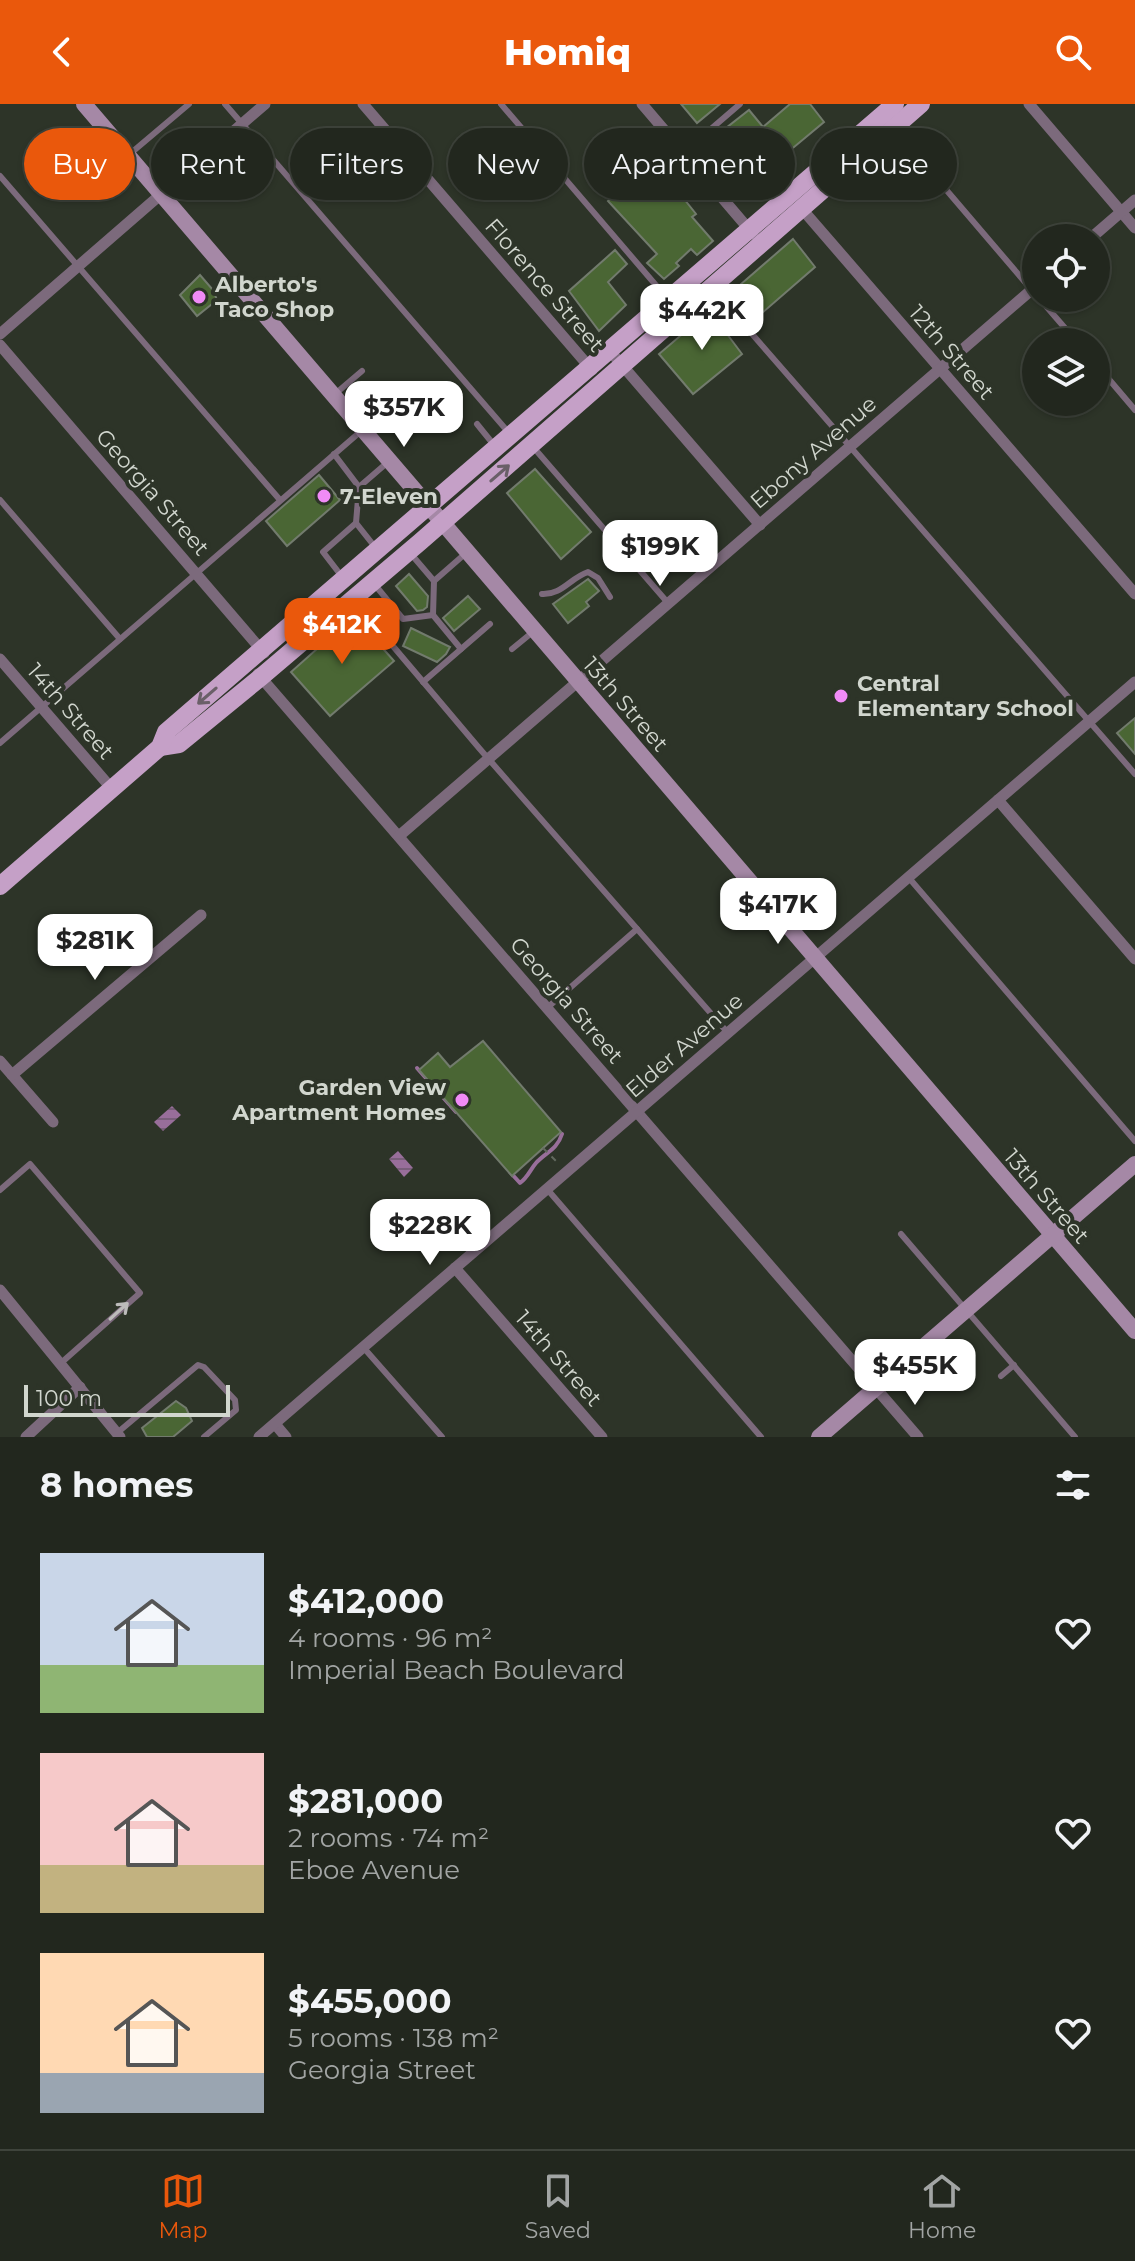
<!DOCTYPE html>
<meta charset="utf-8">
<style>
:root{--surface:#22271e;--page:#2a2f27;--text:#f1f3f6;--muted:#a2a5a4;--line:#3f443c;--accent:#ea580c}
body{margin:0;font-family:Montserrat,sans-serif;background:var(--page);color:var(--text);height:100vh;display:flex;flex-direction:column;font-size:30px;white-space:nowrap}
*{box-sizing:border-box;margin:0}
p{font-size:26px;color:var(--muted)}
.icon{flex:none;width:44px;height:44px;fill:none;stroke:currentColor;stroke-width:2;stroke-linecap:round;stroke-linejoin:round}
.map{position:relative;height:1333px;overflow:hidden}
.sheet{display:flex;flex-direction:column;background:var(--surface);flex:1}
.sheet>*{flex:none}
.top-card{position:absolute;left:24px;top:24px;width:1088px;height:72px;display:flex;gap:16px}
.controls{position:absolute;left:1022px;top:120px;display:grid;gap:16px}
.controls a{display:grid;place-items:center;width:88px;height:88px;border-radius:50%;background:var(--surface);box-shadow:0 2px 6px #0004,0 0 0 2px var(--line);font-size:40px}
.scale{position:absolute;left:24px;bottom:20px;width:206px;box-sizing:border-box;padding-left:8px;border:4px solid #d1d6ce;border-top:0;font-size:22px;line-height:28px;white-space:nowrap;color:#d1d6ce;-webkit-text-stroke:6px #2d3428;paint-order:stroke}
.price{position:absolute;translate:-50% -68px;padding:0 18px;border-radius:16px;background:#fff;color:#222;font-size:26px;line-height:52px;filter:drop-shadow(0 2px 4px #0008)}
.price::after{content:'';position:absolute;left:50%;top:48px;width:24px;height:18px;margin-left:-12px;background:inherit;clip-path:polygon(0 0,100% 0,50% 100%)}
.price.selected{background:var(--accent);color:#fff}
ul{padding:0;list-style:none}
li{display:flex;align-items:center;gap:24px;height:200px;padding:0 40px}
li span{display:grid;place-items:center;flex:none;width:224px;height:160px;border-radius:0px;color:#555}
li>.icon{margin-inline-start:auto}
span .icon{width:96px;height:96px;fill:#fffc;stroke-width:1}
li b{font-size:34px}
h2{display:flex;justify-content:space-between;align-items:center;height:96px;padding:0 40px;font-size:34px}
.pill{padding:0 28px;border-radius:36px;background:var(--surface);box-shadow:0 2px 6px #0004,0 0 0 2px var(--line);font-size:28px;line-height:72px}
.pill.selected{background:var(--accent);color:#fff}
header{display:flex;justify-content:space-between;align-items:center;height:104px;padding:0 40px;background:var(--accent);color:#fff;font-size:36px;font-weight:800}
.tab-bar{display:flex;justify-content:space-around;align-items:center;height:112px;border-top:2px solid var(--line);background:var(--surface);font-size:22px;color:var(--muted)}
.tab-bar a{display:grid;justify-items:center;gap:4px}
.tab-bar .selected{color:var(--accent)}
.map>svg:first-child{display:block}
.water{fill:url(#water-rules)}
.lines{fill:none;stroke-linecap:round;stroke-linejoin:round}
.stream{stroke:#986e9a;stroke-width:4}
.building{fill:#4a6634;stroke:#727b6d;stroke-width:2}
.path{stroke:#62695e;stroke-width:2;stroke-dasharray:6 6;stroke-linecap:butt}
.lane{stroke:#7c6a7c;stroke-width:6}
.street{stroke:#7c6a7c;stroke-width:11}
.secondary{stroke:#a588a6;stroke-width:16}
.primary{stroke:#c5a0c7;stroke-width:18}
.oneway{stroke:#6a5f68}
.oneway2{stroke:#bcbbba}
.poi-dot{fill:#f08bf6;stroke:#2d3428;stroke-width:3}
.labels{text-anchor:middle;stroke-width:8;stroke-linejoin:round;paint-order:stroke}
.poi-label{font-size:22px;font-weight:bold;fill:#d1d6ce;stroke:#2d3428;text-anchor:start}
.street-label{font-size:22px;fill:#d1d6ce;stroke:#2d3428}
</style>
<header><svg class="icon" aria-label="back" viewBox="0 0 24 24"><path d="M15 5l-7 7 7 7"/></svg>Homiq<svg class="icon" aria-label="search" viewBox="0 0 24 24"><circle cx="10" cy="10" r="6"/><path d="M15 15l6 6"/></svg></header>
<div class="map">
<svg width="1135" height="1333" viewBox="0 0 1135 1333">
<defs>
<pattern id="water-rules" width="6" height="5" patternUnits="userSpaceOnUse" patternTransform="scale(2)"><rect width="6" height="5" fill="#986e9a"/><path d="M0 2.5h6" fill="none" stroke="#795e7a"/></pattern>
</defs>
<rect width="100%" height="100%" fill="#2d3428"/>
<g class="water">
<path d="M172,1002L181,1011L163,1027L154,1018Z"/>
<path d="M398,1047L413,1064L404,1073L389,1055Z"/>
</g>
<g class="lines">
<g class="stream">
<path d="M417,964L456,1008"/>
<path d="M510,1068L520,1079C528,1073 530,1066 536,1059C546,1048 557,1046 562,1030"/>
</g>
</g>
<g class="building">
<path d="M681,0H720L697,19Z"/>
<path d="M790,0H810L824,18L788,48L794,55L754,89L712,35L749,6L763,23Z"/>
<path d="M636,43L656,66L659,64L666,73L660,79L674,95L680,90L696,110L692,113L713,137L697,151L691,145L676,159L679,162L664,175L647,159L657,150L608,97L619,87L605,70Z"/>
<path d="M793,135L815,163L762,209L754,200L748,205L733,187Z"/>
<path d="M615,146L627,160L608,178L626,201L599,227L569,187Z"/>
<path d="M200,171L213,186L217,196L197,212L180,191Z"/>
<path d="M713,204L729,222L724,226L742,250L693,290L659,250Z"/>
<path d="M535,365L591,428L561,455L507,389Z"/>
<path d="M319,371L340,396L287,442L266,417Z"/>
<path d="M409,470L428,492L427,503L423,506L417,507L396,482Z"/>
<path d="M588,475L599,487L586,498L589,502L568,519L553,500Z"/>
<path d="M468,492L480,505L454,527L443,514Z"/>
<path d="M354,512L394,557L330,612L291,568Z"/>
<path d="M411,524L450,543L446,550L437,558L403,542Z"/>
<path d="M1135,614V650L1117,629Z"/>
<path d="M483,937L561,1028L512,1072L419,966L438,949L450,963Z"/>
<path d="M176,1297L186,1304L192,1317L173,1333H147L142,1324Z"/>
</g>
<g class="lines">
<path class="path" d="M543,1044L556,1057"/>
<g class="lane">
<path d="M225,0L510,330"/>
<path d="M501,0L666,193"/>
<path d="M896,27L1036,191"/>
<path d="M131,49L189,0"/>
<path d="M683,49L740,0"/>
<path d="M0,72L280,396"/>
<path d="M712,184L1135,670"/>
<path d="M1039,194L1077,238"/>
<path d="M1096,260L1135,306"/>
<path d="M335,290L362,267"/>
<path d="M477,320L494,341"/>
<path d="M534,344L668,499"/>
<path d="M334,350L359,383L356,419L375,443"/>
<path d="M359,383L388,358"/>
<path d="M0,396L120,535"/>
<path d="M411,450L434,477L433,511"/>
<path d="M343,474L323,448L356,419"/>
<path d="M434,477L466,449"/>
<path d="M375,481L403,515L433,511L461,545"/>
<path d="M542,490C562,491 570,474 588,468L598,474L610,493"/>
<path d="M354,496L479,644L728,929"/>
<path d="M512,545L534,527"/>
<path d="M423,578L490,520"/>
<path d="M0,639L360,328"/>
<path d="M909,774L1135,1037"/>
<path d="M547,904L637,825"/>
<path d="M547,1085L761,1333"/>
<path d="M0,1086L30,1060L140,1189L61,1259"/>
<path d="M901,1130L1075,1333"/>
<path d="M363,1243L442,1333"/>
<path d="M1001,1272L1014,1261"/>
<path d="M117,1329L198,1261L204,1263L235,1296L236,1306L204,1333"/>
</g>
<g class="street">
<path d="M363,0L592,266"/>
<path d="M642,0L753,130"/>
<path d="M1029,0L1135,124"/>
<path d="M802,105L1135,490"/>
<path d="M1091,134L1135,96"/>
<path d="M0,230L265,0"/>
<path d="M0,241L264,549"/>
<path d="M609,246L760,421"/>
<path d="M0,555L112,685"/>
<path d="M258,570L918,1333"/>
<path d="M998,696L1135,855"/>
<path d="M399,732L1036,182"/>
<path d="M0,957L53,1018"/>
<path d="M12,971L201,811"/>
<path d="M455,1164L602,1333"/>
<path d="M0,1186L120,1333"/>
<path d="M275,1320L286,1333"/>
<path d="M26,1333L80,1283"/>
<path d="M259,1333L1135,578"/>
</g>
<g class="secondary">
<path d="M84,0L1135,1227"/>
<path d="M819,1333L1135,1060"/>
</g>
<g class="primary">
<path d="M160,643L179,640L261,573L420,438L921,0"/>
<path d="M0,782L160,643L166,628L895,0"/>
</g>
</g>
<defs><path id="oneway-shaft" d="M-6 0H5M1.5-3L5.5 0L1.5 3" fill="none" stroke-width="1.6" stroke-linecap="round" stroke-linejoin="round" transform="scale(2)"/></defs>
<g class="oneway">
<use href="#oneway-shaft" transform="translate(500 369) rotate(-41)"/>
<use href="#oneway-shaft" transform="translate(207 592) rotate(139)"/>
</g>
<use class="oneway2" href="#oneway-shaft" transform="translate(119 1207) rotate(-42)"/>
<g class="poi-dot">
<circle cx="199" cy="193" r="8"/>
<circle cx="324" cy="392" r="8"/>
<circle cx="841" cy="592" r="8"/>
<circle cx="462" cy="996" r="8"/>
</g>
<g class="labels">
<g class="poi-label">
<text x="215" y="188">Alberto's<tspan x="215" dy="25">Taco Shop</tspan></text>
<text x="340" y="400">7-Eleven</text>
<text x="857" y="587">Central<tspan x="857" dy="25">Elementary School</tspan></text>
<text x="446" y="991" text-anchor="end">Garden View<tspan x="446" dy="25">Apartment Homes</tspan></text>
</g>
<g class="street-label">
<text transform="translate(545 181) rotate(49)" y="8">Florence Street</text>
<text transform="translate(952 248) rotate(49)" y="8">12th Street</text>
<text transform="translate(813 348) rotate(-41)" y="8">Ebony Avenue</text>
<text transform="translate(153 388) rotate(49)" y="8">Georgia Street</text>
<text transform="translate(626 600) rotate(49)" y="8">13th Street</text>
<text transform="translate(71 607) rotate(49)" y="8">14th Street</text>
<text transform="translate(567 896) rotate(49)" y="8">Georgia Street</text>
<text transform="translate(684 941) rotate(-41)" y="8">Elder Avenue</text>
<text transform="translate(1047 1092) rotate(49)" y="8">13th Street</text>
<text transform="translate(559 1254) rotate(49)" y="8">14th Street</text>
</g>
</g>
</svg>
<div class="controls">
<a><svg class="icon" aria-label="locate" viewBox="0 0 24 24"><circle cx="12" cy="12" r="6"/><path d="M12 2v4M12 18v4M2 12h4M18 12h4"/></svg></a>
<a><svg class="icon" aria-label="layers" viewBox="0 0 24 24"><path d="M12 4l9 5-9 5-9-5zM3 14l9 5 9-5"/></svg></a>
</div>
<div class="scale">100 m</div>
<b class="price" style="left:702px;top:248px">$442K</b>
<b class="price" style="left:404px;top:345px">$357K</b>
<b class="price" style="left:660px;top:484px">$199K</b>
<b class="price selected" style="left:342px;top:562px">$412K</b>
<b class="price" style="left:778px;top:842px">$417K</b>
<b class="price" style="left:95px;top:878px">$281K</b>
<b class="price" style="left:430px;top:1163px">$228K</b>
<b class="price" style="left:915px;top:1303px">$455K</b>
<div class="top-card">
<a class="pill selected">Buy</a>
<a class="pill">Rent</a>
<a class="pill">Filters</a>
<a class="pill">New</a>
<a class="pill">Apartment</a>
<a class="pill">House</a>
</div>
</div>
<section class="sheet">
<h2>8 homes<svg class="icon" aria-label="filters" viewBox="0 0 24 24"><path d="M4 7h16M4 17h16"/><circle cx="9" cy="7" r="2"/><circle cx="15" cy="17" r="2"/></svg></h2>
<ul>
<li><span style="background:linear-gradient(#c9d6e8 70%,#8fb573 0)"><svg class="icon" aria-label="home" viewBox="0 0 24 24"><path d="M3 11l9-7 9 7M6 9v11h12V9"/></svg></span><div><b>$412,000</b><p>4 rooms · 96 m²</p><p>Imperial Beach Boulevard</p></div><svg class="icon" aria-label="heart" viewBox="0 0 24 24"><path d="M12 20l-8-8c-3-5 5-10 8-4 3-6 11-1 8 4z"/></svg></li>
<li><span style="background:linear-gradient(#f6c9c9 70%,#c2b280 0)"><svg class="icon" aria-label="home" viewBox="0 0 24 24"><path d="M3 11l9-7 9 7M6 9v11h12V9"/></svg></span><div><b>$281,000</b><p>2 rooms · 74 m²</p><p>Eboe Avenue</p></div><svg class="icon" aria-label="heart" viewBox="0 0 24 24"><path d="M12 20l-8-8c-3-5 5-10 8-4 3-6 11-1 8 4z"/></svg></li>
<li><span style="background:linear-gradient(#ffd9b3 75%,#9aa5b1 0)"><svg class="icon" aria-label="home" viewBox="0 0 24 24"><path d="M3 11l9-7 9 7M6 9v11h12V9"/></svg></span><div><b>$455,000</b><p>5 rooms · 138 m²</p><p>Georgia Street</p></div><svg class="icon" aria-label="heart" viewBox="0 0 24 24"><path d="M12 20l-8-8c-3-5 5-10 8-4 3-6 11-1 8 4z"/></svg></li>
</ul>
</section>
<nav class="tab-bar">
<a class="selected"><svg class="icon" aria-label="map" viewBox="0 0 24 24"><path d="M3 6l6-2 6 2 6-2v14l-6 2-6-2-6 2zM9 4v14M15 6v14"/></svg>Map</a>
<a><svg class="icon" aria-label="saved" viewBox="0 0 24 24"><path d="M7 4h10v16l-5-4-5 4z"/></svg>Saved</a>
<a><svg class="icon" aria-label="home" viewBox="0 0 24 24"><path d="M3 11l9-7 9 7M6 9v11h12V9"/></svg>Home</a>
</nav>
